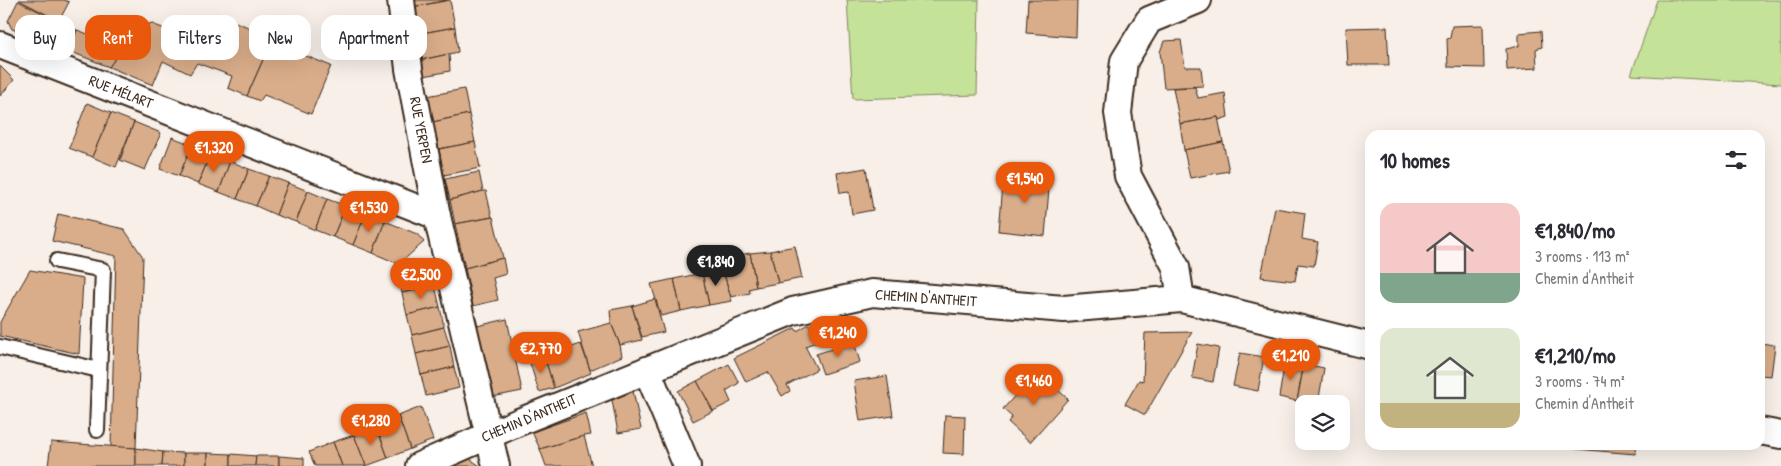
<!DOCTYPE html>
<meta charset="utf-8">
<style>
:root{--surface:#fff;--page:#f2f2f3;--text:#2b2b33;--muted:#7c7c81;--accent:#ea580c}
body{margin:0;font-family:"Patrick Hand",sans-serif;background:var(--page);color:var(--text);height:100vh;display:flex;flex-direction:column;font-size:19px;white-space:nowrap}
*{box-sizing:border-box;margin:0}
p{font-size:16px;color:var(--muted)}
.icon{flex:none;width:28px;height:28px;fill:none;stroke:currentColor;stroke-width:2;stroke-linecap:round;stroke-linejoin:round}
.map{position:relative;flex:1;overflow:hidden}
.panel{position:absolute;left:1365px;top:130px;width:400px;height:320px;display:flex;flex-direction:column;background:var(--surface);border-radius:15px;box-shadow:0 5px 20px #0002}
.panel>*{flex:none}
.top-card{position:absolute;left:15px;top:15px;width:475px;height:45px;display:flex;gap:10px}
.buttons{position:absolute;left:1295px;top:395px;display:grid;gap:10px}
.buttons a{display:grid;place-items:center;width:55px;height:55px;border-radius:10px;background:var(--surface);box-shadow:0 5px 20px #0002;font-size:25px}
.price{position:absolute;translate:-50% -42px;padding:0 11px;border-radius:18px;background:var(--accent);color:#fff;font-size:16px;line-height:32px;filter:drop-shadow(0 1px 2px #0008)}
.price::after{content:'';position:absolute;left:50%;top:30px;width:15px;height:11px;margin-left:-8px;background:inherit;clip-path:polygon(0 0,100% 0,50% 100%)}
.price.active{background:#222;color:#fff}
ul{padding:0;list-style:none}
li{display:flex;align-items:center;gap:15px;height:125px;padding:0 15px}
li span{display:grid;place-items:center;flex:none;width:140px;height:100px;border-radius:15px;color:#555}
li>.icon{margin-inline-start:auto}
span .icon{width:60px;height:60px;fill:#fffc;stroke-width:1}
li b{font-size:21px}
h2{display:flex;justify-content:space-between;align-items:center;height:60px;padding:0 15px;font-size:21px}
.pill{padding:0 18px;border-radius:15px;background:var(--surface);box-shadow:0 5px 20px #0002;font-size:18px;line-height:45px}
.pill.active{background:var(--accent);color:#fff}
.map>svg:first-child{display:block}
.green{fill:#c5e299;stroke:#80865c}
.building{fill:#d9ad8a;stroke:#3b2a1e}
.lines{fill:none;stroke-linecap:round;stroke-linejoin:round}
.lane-casing{stroke:#3b2a1e;stroke-width:18}
.street-casing{stroke:#3b2a1e;stroke-width:30}
.lane{stroke:#fff;stroke-width:14}
.street{stroke:#fff;stroke-width:26}
.labels{text-anchor:middle;stroke-width:4;stroke-linejoin:round;paint-order:stroke}
.street-label{font-size:15px;fill:#3b2a1e;stroke:#fff}
</style>
<div class="map">
<svg width="1781" height="466" viewBox="0 0 1781 466">
<rect width="100%" height="100%" fill="#f7efe8"/>
<filter id="ink" filterUnits="userSpaceOnUse"><feTurbulence type="fractalNoise" baseFrequency=".02" numOctaves="2"/><feDisplacementMap in="SourceGraphic" scale="10" xChannelSelector="R" yChannelSelector="G"/><feConvolveMatrix kernelMatrix="1 2 1 2 8 2 1 2 1" color-interpolation-filters="sRGB"/></filter>
<g filter="url(#ink)">
<g class="green">
<path d="M847,0H979L977,95L853,99Z"/>
<path d="M1657,0H1781V84L1631,75Z"/>
</g>
<g class="building">
<path d="M19,0H64L69,2L59,21Z"/>
<path d="M412,0H448L413,7Z"/>
<path d="M450,0L455,27L417,34L413,7Z"/>
<path d="M1028,0H1077L1076,37L1026,33Z"/>
<path d="M18,1L77,30L69,51L12,29L8,21Z"/>
<path d="M215,14L271,36L270,44L247,96L228,88L232,76L197,63L190,74L163,61L153,85L109,67L126,43L138,48L150,23L202,44Z"/>
<path d="M1483,25L1484,68L1448,67L1447,39L1450,38L1452,26Z"/>
<path d="M107,27L126,43L109,67L69,51L77,30L99,38Z"/>
<path d="M455,27L458,52L421,60L417,34Z"/>
<path d="M1387,27L1389,65H1348L1346,28Z"/>
<path d="M1541,31L1542,47L1536,49L1537,68L1507,70L1506,49L1519,46V33Z"/>
<path d="M1181,40L1185,67H1201L1203,86L1164,88L1160,52L1164,41Z"/>
<path d="M270,44L287,53L289,49L331,66L311,114L264,95L260,101L247,96Z"/>
<path d="M449,54L450,71L424,76L421,60Z"/>
<path d="M0,66L14,80L0,96Z"/>
<path d="M1195,87L1198,98L1225,93L1228,117L1219,120L1218,117L1180,124L1173,88Z"/>
<path d="M464,89L469,114L433,122L427,96Z"/>
<path d="M87,103L111,113L92,157L69,148Z"/>
<path d="M111,113L134,122L116,167L92,157Z"/>
<path d="M469,114L475,142L439,149L433,122Z"/>
<path d="M1218,117L1223,142L1184,150L1180,124Z"/>
<path d="M134,122L161,133L145,170L120,160Z"/>
<path d="M172,137L192,145L179,176L160,169Z"/>
<path d="M475,142L480,168L444,175L439,149Z"/>
<path d="M1223,142L1229,171L1190,178L1184,150Z"/>
<path d="M192,145L211,153L198,184L179,176Z"/>
<path d="M211,153L230,161L219,192L198,184Z"/>
<path d="M230,161L249,169L237,199L219,192Z"/>
<path d="M866,168L873,210L852,214L849,192L840,193L837,173Z"/>
<path d="M249,169L269,176L256,206L237,199Z"/>
<path d="M479,172L483,191L450,200L445,179Z"/>
<path d="M1004,173L1050,177L1045,236L999,231Z"/>
<path d="M269,176L288,183L276,215L256,206Z"/>
<path d="M288,183L308,191L296,222L276,215Z"/>
<path d="M308,191L327,199L315,230L296,222Z"/>
<path d="M483,191H486L492,217L455,224L450,200Z"/>
<path d="M327,199L346,206L333,237L315,230Z"/>
<path d="M346,206L366,213L353,245L333,237Z"/>
<path d="M1275,208L1305,213L1302,239L1318,242L1314,266L1298,264L1295,281L1261,277Z"/>
<path d="M366,213L385,221L373,253L353,245Z"/>
<path d="M58,214L124,229L143,257L136,448L111,447L116,256L52,241Z"/>
<path d="M493,217L503,258L465,268L455,224Z"/>
<path d="M385,221L417,234L424,242L399,264L373,253Z"/>
<path d="M795,246L802,278L778,283L770,251Z"/>
<path d="M770,251L778,283L756,287L750,253Z"/>
<path d="M750,253L756,287L749,289L750,293L731,297L722,268L721,258Z"/>
<path d="M503,258L506,274L493,278L498,300L473,306L465,268Z"/>
<path d="M430,265L435,286L402,293L397,272Z"/>
<path d="M722,268L732,301L709,305L702,273Z"/>
<path d="M30,270L83,279L79,354L0,336V322Z"/>
<path d="M702,273L709,305L681,311L674,279Z"/>
<path d="M674,279L681,311L661,316L651,284Z"/>
<path d="M435,286L440,307L407,315L402,293Z"/>
<path d="M655,299L664,332L642,337L632,306Z"/>
<path d="M632,306L642,340L620,345L611,323L610,310Z"/>
<path d="M440,307L444,327L412,335L407,315Z"/>
<path d="M507,319L522,391L492,397L477,326Z"/>
<path d="M611,323L620,345L622,356L590,370L578,332Z"/>
<path d="M809,324L820,341L805,346L817,369L787,385L790,391L782,396L768,372L746,382L734,358L795,328L797,331Z"/>
<path d="M444,327L450,346L416,354L412,335Z"/>
<path d="M1192,332L1145,415L1125,404L1139,380L1143,381L1145,333Z"/>
<path d="M854,342L860,362L823,374L816,354Z"/>
<path d="M1760,343L1775,345L1771,376L1760,375Z"/>
<path d="M581,344L591,373L554,388L544,356Z"/>
<path d="M1198,344L1219,348L1213,382L1192,378Z"/>
<path d="M450,346L454,367L421,375L416,354Z"/>
<path d="M1240,353L1264,357L1258,391L1233,386Z"/>
<path d="M544,356L554,388L539,392L529,360Z"/>
<path d="M1285,361L1304,364L1297,401L1279,397Z"/>
<path d="M729,364L739,383L726,391L731,402L713,411L697,381Z"/>
<path d="M1304,364L1324,368L1318,404L1297,401Z"/>
<path d="M454,367L459,388L426,396L421,375Z"/>
<path d="M1037,371L1068,399L1030,442L1008,422L1012,417L1003,409Z"/>
<path d="M887,376L893,416L860,421L854,381Z"/>
<path d="M697,381L713,411L693,421L678,391Z"/>
<path d="M633,391L641,429L618,433L612,400Z"/>
<path d="M421,407L433,440L410,449L398,416Z"/>
<path d="M586,413L591,435L584,436L540,449L532,432Z"/>
<path d="M945,415L965,416L964,454L943,453Z"/>
<path d="M398,416L410,449L388,458L376,425Z"/>
<path d="M376,425L388,458L366,466L354,435Z"/>
<path d="M354,435L366,466H342L333,442Z"/>
<path d="M584,436L592,466H546L540,449Z"/>
<path d="M51,442L136,448V466H48Z"/>
<path d="M333,442L342,466H315L309,452Z"/>
<path d="M1575,445H1636L1635,454L1575,449Z"/>
<path d="M136,448L163,452L162,466H136Z"/>
<path d="M163,452L184,453V466H162Z"/>
<rect x="184" y="453" width="24" height="13"/>
<path d="M208,453L231,454V466H208Z"/>
<path d="M231,454L256,456L255,466H231Z"/>
<path d="M256,456H279V466H255Z"/>
<path d="M279,456L304,458V466H279Z"/>
<path d="M467,457L480,466H450Z"/>
</g>
<g class="lines">
<defs>
<g id="lane">
<path d="M57,261L103,270L97,430"/>
<path d="M0,347L99,370"/>
</g>
<g id="street">
<path d="M401,0L409,69L437,216L496,466"/>
<path d="M0,45L437,216"/>
<path d="M1181,299L1176,267L1128,176L1118,113L1124,61L1149,20L1198,0"/>
<path d="M647,370L687,466"/>
<path d="M1760,431L1781,435"/>
<path d="M419,466L519,422L793,311L872,293L1064,309L1181,299L1370,346"/>
</g>
</defs>
<use href="#lane" class="lane-casing"/>
<use href="#street" class="street-casing"/>
<use href="#lane" class="lane"/>
<use href="#street" class="street"/>
</g>
</g>
<g class="labels">
<g class="street-label">
<text transform="translate(121 92) rotate(21)" y="5">RUE MÉLART</text>
<text transform="translate(421 130) rotate(79)" y="5">RUE YERPEN</text>
<text transform="translate(926 298) rotate(4)" y="5">CHEMIN D'ANTHEIT</text>
<text transform="translate(529 418) rotate(-23)" y="5">CHEMIN D'ANTHEIT</text>
</g>
</g>
</svg>
<div class="buttons">
<a><svg class="icon" aria-label="layers" viewBox="0 0 24 24"><path d="M12 4l9 5-9 5-9-5zM3 14l9 5 9-5"/></svg></a>
</div>
<b class="price" style="left:214px;top:173px">€1,320</b>
<b class="price" style="left:1025px;top:204px">€1,540</b>
<b class="price" style="left:369px;top:233px">€1,530</b>
<b class="price active" style="left:716px;top:287px">€1,840</b>
<b class="price" style="left:421px;top:300px">€2,500</b>
<b class="price" style="left:838px;top:358px">€1,240</b>
<b class="price" style="left:541px;top:374px">€2,770</b>
<b class="price" style="left:1291px;top:381px">€1,210</b>
<b class="price" style="left:1034px;top:406px">€1,460</b>
<b class="price" style="left:371px;top:446px">€1,280</b>
<div class="top-card">
<a class="pill">Buy</a>
<a class="pill active">Rent</a>
<a class="pill">Filters</a>
<a class="pill">New</a>
<a class="pill">Apartment</a>
</div>
<section class="panel">
<h2>10 homes<svg class="icon" aria-label="filters" viewBox="0 0 24 24"><path d="M4 7h16M4 17h16"/><circle cx="9" cy="7" r="2"/><circle cx="15" cy="17" r="2"/></svg></h2>
<ul>
<li><span style="background:linear-gradient(#f6c9c9 70%,#7fa58c 0)"><svg class="icon" aria-label="home" viewBox="0 0 24 24"><path d="M3 11l9-7 9 7M6 9v11h12V9"/></svg></span><div><b>€1,840/mo</b><p>3 rooms · 113 m²</p><p>Chemin d'Antheit</p></div></li>
<li><span style="background:linear-gradient(#dfe7d0 75%,#c2b280 0)"><svg class="icon" aria-label="home" viewBox="0 0 24 24"><path d="M3 11l9-7 9 7M6 9v11h12V9"/></svg></span><div><b>€1,210/mo</b><p>3 rooms · 74 m²</p><p>Chemin d'Antheit</p></div></li>
</ul>
</section>
</div>
